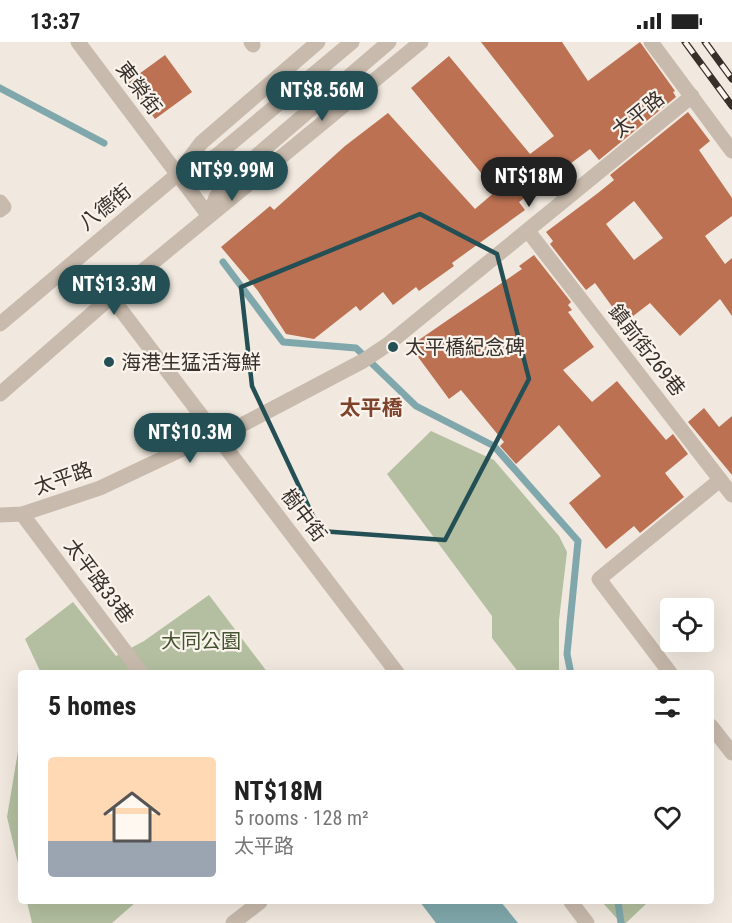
<!DOCTYPE html>
<meta charset="utf-8">
<style>
:root{--surface:#fff;--page:#f2f2f2;--text:#222;--muted:#767676;--accent:#234f55}
body{margin:0;font-family:"Roboto Condensed","Noto Sans TC",sans-serif;background:var(--page);color:var(--text);height:100vh;display:flex;flex-direction:column;font-size:22px;white-space:nowrap}
*{box-sizing:border-box;margin:0}
p{font-size:20px;color:var(--muted)}
.icon{flex:none;width:33px;height:33px;fill:none;stroke:currentColor;stroke-width:2;stroke-linecap:round;stroke-linejoin:round}
.map{position:relative;flex:1;overflow:hidden}
.sheet{position:absolute;left:18px;top:628px;width:696px;height:234px;display:flex;flex-direction:column;background:var(--surface);border-radius:6px;box-shadow:0 6px 24px #0002}
.sheet>*{flex:none}
.buttons{position:absolute;left:660px;top:556px;display:grid;gap:12px}
.buttons a{display:grid;place-items:center;width:54px;height:54px;border-radius:6px;background:var(--surface);box-shadow:0 6px 24px #0002;font-size:30px}
.price{position:absolute;translate:-50% -51px;padding:0 14px;border-radius:21px;background:var(--accent);color:#fff;font-size:20px;line-height:39px;filter:drop-shadow(0 2px 3px #0008)}
.price::after{content:'';position:absolute;left:50%;top:36px;width:18px;height:14px;margin-left:-9px;background:inherit;clip-path:polygon(0 0,100% 0,50% 100%)}
.price.active{background:#222;color:#fff}
ul{padding:0;list-style:none}
li{display:flex;align-items:center;gap:18px;height:150px;padding:0 30px}
li span{display:grid;place-items:center;flex:none;width:168px;height:120px;border-radius:6px;color:#555}
li>.icon{margin-inline-start:auto}
span .icon{width:72px;height:72px;fill:#fffc;stroke-width:1}
li b{font-size:26px}
h2{display:flex;justify-content:space-between;align-items:center;height:72px;padding:0 30px;font-size:26px}
.status{display:flex;justify-content:space-between;align-items:center;height:42px;padding:0 30px;background:var(--surface);direction:ltr}
.status svg{height:16px;fill:currentColor}
.map>svg:first-child{display:block}
.green{fill:#b3bfa0}
.water{fill:#80a8ac}
.lines{fill:none;stroke-linecap:round;stroke-linejoin:round}
.stream{stroke:#80a8ac;stroke-width:7}
.building{fill:#bc7152;fill-rule:evenodd}
.minor{stroke:#c8baac;stroke-width:15}
.rail-casing{stroke:#372f2a;stroke-width:7}
.rail{stroke:#f9f3eb;stroke-width:4.5;stroke-dasharray:14;stroke-linecap:butt}
.marked{fill:none;stroke:#234f55;stroke-width:4.5;stroke-linejoin:round}
.poi-dot{fill:#234f55;stroke:#f9f3eb;stroke-width:2}
.labels{text-anchor:middle;stroke-width:4.5;stroke-linejoin:round;paint-order:stroke}
.street-label{font-size:20px;fill:#372f2a;stroke:#f9f3eb}
.poi-label{font-size:20px;fill:#372f2a;stroke:#f9f3eb;text-anchor:start}
.park-label{font-size:20px;fill:#445330;stroke:#f9f3eb}
.neighbourhood-label{font-size:21px;font-weight:bold;fill:#7f422a;stroke:#f9f3eb}
</style>
<div class="status"><b>13:37</b><svg viewBox="0 0 49 12"><path d="M0 12V9h3v3zM5 12V6h3v6zM10 12V3h3v9zM15 12V0h3v12zM26 1h20v11H26zM47 4h2v5h-2z"/></svg></div>
<div class="map">
<svg width="732" height="881" viewBox="0 0 732 881">
<rect width="100%" height="100%" fill="#f1e9df"/>
<g class="green">
<path d="M431,389L494,418L559,494L567,510L559,578V631H519L492,596V574L387,432Z"/>
<path d="M209,553L268,631H41L25,597L73,560L116,614L144,599Z"/>
<path d="M21,691V834L7,775Z"/>
<path d="M27,860H136L112,881H32Z"/>
<path d="M602,860H645L646,862L626,881H621Z"/>
</g>
<path class="water" d="M420,860H501L518,881H436Z"/>
<g class="lines">
<g class="stream">
<path d="M0,46L104,101"/>
<path d="M223,220L283,300L356,306L416,364L494,404L578,499L567,612L571,632"/>
<path d="M618,860L621,881"/>
</g>
</g>
<g class="building">
<path d="M481,0H562L588,39L640,0L675,49L673,50L676,55L599,118L590,107L519,160L525,168L452,221L454,224L419,249L416,245L393,263L383,250L360,269L356,264L314,297L286,292L258,249L221,205L270,164L274,168L345,104L388,71L475,167L496,149L411,46L449,14L530,112L554,94Z"/>
<path d="M165,13L192,50L155,77L128,40Z"/>
<path d="M688,70L710,99L699,108L732,156V174L705,194L725,222L732,216V274L720,257L680,294L650,261L624,281L595,241L586,248L550,202L553,199L546,190L598,151L614,138L610,133ZM634,159L663,196L634,218L606,182Z"/>
<path d="M534,213L571,260L568,263L572,268L568,270L594,305L563,328L592,360L617,339L666,398L673,392L688,412L665,431L684,455L640,491L634,484L606,507L569,461L601,434L559,383L516,422L500,404L504,400L461,348L449,357L410,304L522,227L519,224Z"/>
<path d="M704,366L719,385L732,374V433L688,380Z"/>
</g>
<g class="lines">
<g class="minor">
<path d="M78,0L209,174"/>
<path d="M251,0L253,3"/>
<path d="M651,0L732,109"/>
<path d="M180,129L201,101L318,0"/>
<path d="M0,160L4,165L0,168"/>
<path d="M209,174L216,155L233,134L389,0"/>
<path d="M528,189L732,453"/>
<path d="M111,255L398,632"/>
<path d="M0,282L178,132L216,114L352,0"/>
<path d="M0,352L111,255L421,0"/>
<path d="M22,472L142,632"/>
<path d="M0,473L22,472L100,446L189,404L234,387L363,319L387,303L692,54"/>
<path d="M671,632L599,537L720,438"/>
<path d="M711,684L732,711"/>
<path d="M571,860L587,881"/>
<path d="M233,881L260,860"/>
</g>
<defs>
<g id="rail">
<path d="M685,0L732,64"/>
<path d="M705,0L732,37"/>
</g>
</defs>
<use href="#rail" class="rail-casing"/>
<use href="#rail" class="rail"/>
</g>
<path class="marked" d="M420,172L497,212L529,337L445,498L320,489L252,344L241,245Z"/>
<g class="poi-dot">
<circle cx="393" cy="305" r="6"/>
<circle cx="109" cy="320" r="6"/>
</g>
<g class="labels">
<g class="street-label">
<text transform="translate(139 46) rotate(53)" y="7">東榮街</text>
<text transform="translate(638 72) rotate(-39)" y="7">太平路</text>
<text transform="translate(105 165) rotate(-39)" y="7">八德街</text>
<text transform="translate(647 308) rotate(52)" y="7">鎮前街269巷</text>
<text transform="translate(63 436) rotate(-19)" y="7">太平路</text>
<text transform="translate(304 473) rotate(53)" y="7">樹中街</text>
<text transform="translate(99 539) rotate(53)" y="7">太平路33巷</text>
</g>
<g class="poi-label">
<text x="405" y="312">太平橋紀念碑</text>
<text x="121" y="327">海港生猛活海鮮</text>
</g>
<g class="park-label">
<text x="201" y="606">大同公園</text>
</g>
<g class="neighbourhood-label">
<text x="371" y="373">太平橋</text>
</g>
</g>
</svg>
<div class="buttons">
<a><svg class="icon" aria-label="locate" viewBox="0 0 24 24"><circle cx="12" cy="12" r="6"/><path d="M12 2v4M12 18v4M2 12h4M18 12h4"/></svg></a>
</div>
<b class="price" style="left:322px;top:80px">NT$8.56M</b>
<b class="price" style="left:232px;top:160px">NT$9.99M</b>
<b class="price active" style="left:529px;top:166px">NT$18M</b>
<b class="price" style="left:114px;top:274px">NT$13.3M</b>
<b class="price" style="left:190px;top:422px">NT$10.3M</b>
<section class="sheet">
<h2>5 homes<svg class="icon" aria-label="filters" viewBox="0 0 24 24"><path d="M4 7h16M4 17h16"/><circle cx="9" cy="7" r="2"/><circle cx="15" cy="17" r="2"/></svg></h2>
<ul>
<li><span style="background:linear-gradient(#ffd9b3 70%,#9aa5b1 0)"><svg class="icon" aria-label="home" viewBox="0 0 24 24"><path d="M3 11l9-7 9 7M6 9v11h12V9"/></svg></span><div><b>NT$18M</b><p>5 rooms · 128 m²</p><p>太平路</p></div><svg class="icon" aria-label="heart" viewBox="0 0 24 24"><path d="M12 20l-8-8c-3-5 5-10 8-4 3-6 11-1 8 4z"/></svg></li>
</ul>
</section>
</div>
